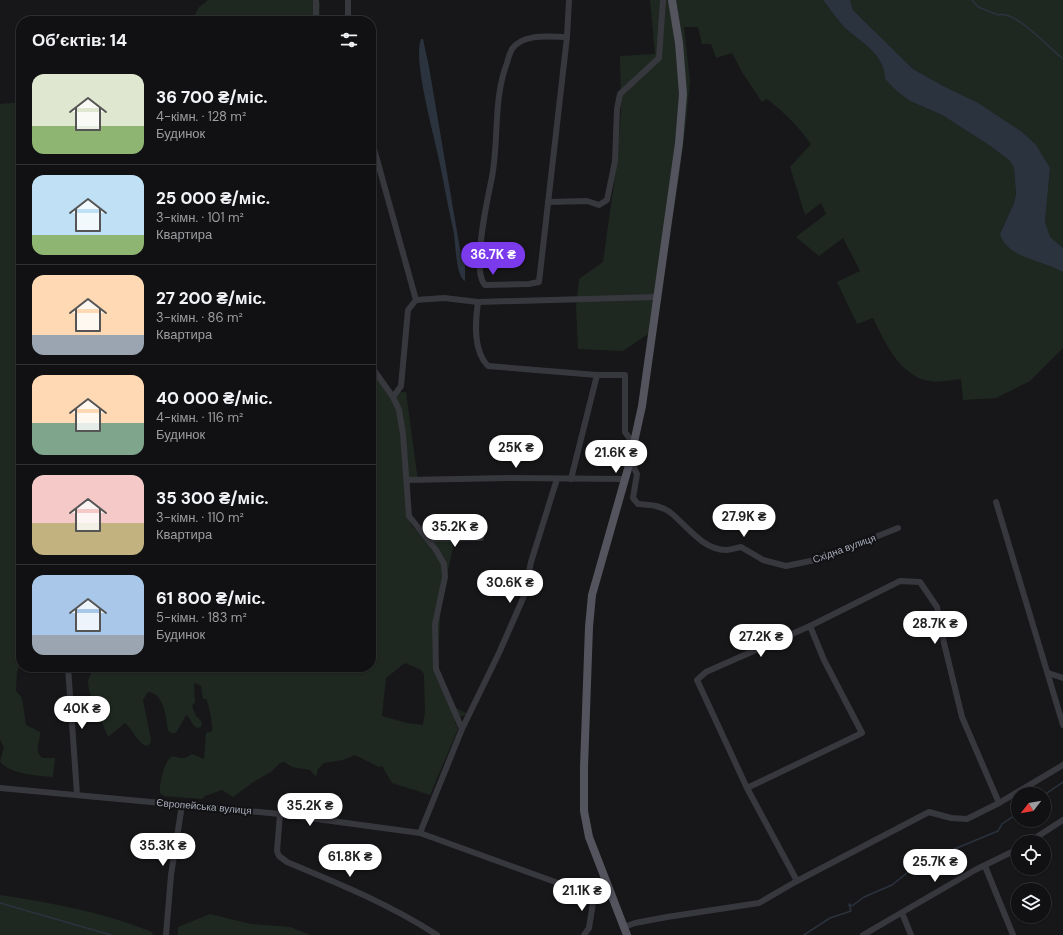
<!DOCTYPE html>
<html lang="uk">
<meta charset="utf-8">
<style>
:root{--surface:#111113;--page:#1a1a1c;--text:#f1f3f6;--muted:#9c9da0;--line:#303133;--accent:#7c3aed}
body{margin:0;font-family:"DM Sans",sans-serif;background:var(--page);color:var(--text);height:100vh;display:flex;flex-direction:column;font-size:15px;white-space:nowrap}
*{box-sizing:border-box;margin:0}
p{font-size:13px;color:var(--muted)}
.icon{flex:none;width:22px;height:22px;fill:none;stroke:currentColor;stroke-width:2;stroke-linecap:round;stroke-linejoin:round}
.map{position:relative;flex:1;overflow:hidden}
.sheet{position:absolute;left:16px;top:16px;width:360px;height:656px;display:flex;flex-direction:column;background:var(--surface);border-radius:16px;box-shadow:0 1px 3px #0004,0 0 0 1px var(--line)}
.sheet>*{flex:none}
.needle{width:26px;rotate:239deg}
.fabs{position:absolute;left:1011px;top:787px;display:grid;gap:8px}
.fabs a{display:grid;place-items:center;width:40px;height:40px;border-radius:50%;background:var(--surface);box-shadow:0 1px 3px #0004,0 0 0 1px var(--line);font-size:20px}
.price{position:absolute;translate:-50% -34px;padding:0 9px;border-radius:14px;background:#fff;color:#222;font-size:13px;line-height:26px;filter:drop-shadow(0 1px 2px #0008)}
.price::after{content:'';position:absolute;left:50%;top:24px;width:12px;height:9px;margin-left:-6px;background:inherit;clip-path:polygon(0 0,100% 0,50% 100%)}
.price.on{background:var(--accent);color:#fff}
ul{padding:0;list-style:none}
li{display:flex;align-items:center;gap:12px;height:100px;padding:0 16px}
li+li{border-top:1px solid var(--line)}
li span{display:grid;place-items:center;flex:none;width:112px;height:80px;border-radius:12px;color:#555}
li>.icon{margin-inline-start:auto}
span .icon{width:48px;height:48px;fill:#fffc;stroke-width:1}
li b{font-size:17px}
h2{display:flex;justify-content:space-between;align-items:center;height:48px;padding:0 16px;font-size:17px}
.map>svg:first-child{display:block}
.green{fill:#1e2820;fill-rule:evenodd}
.water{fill:#2b333e}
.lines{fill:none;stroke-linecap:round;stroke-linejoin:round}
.stream{stroke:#2b333e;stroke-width:1.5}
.minor{stroke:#37373e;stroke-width:6}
.major{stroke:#53545e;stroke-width:8}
.labels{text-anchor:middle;stroke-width:4;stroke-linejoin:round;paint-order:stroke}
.street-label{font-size:10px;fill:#a7abba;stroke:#121214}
</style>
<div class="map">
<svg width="1063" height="935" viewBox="0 0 1063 935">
<rect width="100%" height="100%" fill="#171719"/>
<g class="green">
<path d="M208,0H314L320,3L319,21H193L198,8Z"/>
<path d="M650,0H823C830,9 837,19 844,27C860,42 885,54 885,79L910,101L942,115L989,145L1010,161L1014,168L1016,194L1014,203L1000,234L1063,272V348L1030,381L996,398L963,400L961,379C951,380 939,383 930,381C900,377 885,342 873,318L857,324L837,282L860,271L843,238L819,256L796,237L826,214L821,203L805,215L790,167L811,144C798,126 784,112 767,99L762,102L742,72L732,53L716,58L711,44H702L698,27H684L690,81L686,122L679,177L654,330L623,351L578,349L576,308L579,279L603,262L617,161L621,110L620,56L655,54Z"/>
<path d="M850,0H1063V248L1049,237L1045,222L1050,168L945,87L913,69L853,10Z"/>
<path d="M21,102V662L17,672L16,691L22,698L26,725L40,732C41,741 33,750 42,758H55L53,777C40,776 7,774 0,761L4,748L0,739V104Z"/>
<path d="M371,359L372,366L390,393L406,392L418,481L410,482C410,491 407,515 410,523C417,538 441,537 455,538L441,604L437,675L451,705L468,714L454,719L458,729L430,795L392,783L382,766L379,767L355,755L343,760L324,763L318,769L316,777L310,770L292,767L284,762L280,763L271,772L255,781L233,797L222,790L205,796L202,799L164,796L160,793C159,786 164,761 171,757C175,755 179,759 183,758C186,758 189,756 192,754L204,759L206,733L212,731C213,725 209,704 206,699H203L201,686L196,683L194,684L195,702L192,706L196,716L202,722L201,727L197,728C191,725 192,719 186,715L176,733H171L168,730C166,717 164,693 148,692L143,700L151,739L150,744L146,746C136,741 133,730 125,723L108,737L89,691L88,681L91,672L89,667H371ZM405,663L421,670L424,674L425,711L423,725L407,723L382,716L386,678Z"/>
<path d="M0,895C52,903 103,912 152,932L153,935H0Z"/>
<path d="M210,914L251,924L290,927L310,935H178V927Z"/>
</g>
<g class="water">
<path d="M823,0H850L853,10L913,69L945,87L978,103L1022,132L1036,145L1050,168L1045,222L1050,237L1063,248V272C1043,260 1008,259 1000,234L1014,203L1016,194L1014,168L1010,161L989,145L942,115L910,101L897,91L885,79C885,54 860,42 844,27C837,19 830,9 823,0Z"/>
<path d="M421,39H423L429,67L461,255L465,264V281C455,276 456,240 453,229C447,203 443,177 437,151C432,127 413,59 421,39Z"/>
</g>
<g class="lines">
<g class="stream">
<path d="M972,0L978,7L998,15C1016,10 1049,48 1063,59"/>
<path d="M1044,795L1063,782"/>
<path d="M0,903L111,935"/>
<path d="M804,935L830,918L851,911L849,904L852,906L864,897L892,885L918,864L998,831L1002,824L1018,813"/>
</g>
<g class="minor">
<path d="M316,0V21"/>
<path d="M348,0V21"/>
<path d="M567,37C550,37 523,33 512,49C510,53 508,58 507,63C493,99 499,140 492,177C488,197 471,271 485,285L529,284L539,282L567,37L569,0"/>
<path d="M371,138L416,300L408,310L401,386L393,397"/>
<path d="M548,202L587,201L599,205L607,200L615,161L617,109L620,94L659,58L663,0"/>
<path d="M416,300L444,298L478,302L656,297"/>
<path d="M478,302C475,323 473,351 488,366L597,375H625V432L634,445"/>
<path d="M371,366L393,397L399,410L403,434L409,516L436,550L444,564L445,577L435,624L436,669L462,729L420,833"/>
<path d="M629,465L633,466L637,474L633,498L638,504C650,505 661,505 671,513C686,525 703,550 726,550C731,550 736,548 741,547L763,560L786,566L820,559L898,528"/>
<path d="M571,479L597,375"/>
<path d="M407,480L509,478L625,479"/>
<path d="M996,502L1063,725"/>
<path d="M428,539L481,538"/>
<path d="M810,626L900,581L920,582L937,607L944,643L962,717L999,803"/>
<path d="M68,667L77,794"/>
<path d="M1048,673L1063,678"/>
<path d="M462,729L499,653L524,596L531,562L557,479"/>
<path d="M0,788L280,814L420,833L594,896H611"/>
<path d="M747,788L862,733L824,660L810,626L706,672L697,680L747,788L797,881"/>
<path d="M280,814L277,851L279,856L287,862C340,884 389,904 437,935"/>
<path d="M1029,842L1063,820"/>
<path d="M985,866L1013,935"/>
<path d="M902,913L911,935"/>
<path d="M624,927L635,923L667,917L759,903L797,881L929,812L951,818L967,819L999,803L1063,765"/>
<path d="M166,935L171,875L182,805"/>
<path d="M584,935L589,928L594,896"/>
<path d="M863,935L975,870L1018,849"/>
</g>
<path class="major" d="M627,935L589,837L584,811V767L589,627L592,595L629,465L642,406L679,143L683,94L679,43L672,0"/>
</g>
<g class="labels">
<g class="street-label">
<text transform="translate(844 548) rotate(-20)" y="4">Східна вулиця</text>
<text transform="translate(204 806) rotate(5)" y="4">Європейська вулиця</text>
</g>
</g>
</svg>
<div class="fabs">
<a><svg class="needle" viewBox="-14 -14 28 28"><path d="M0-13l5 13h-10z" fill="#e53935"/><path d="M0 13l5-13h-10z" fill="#9c9da0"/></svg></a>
<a><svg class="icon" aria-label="locate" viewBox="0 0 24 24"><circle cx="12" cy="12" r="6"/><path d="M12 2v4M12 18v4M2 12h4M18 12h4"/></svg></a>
<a><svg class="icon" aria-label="layers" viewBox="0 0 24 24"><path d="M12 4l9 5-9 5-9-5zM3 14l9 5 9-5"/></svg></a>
</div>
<b class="price on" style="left:493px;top:276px">36.7K ₴</b>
<b class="price" style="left:516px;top:469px">25K ₴</b>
<b class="price" style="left:616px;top:474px">21.6K ₴</b>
<b class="price" style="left:744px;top:538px">27.9K ₴</b>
<b class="price" style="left:455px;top:548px">35.2K ₴</b>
<b class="price" style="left:510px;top:604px">30.6K ₴</b>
<b class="price" style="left:935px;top:645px">28.7K ₴</b>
<b class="price" style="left:761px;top:658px">27.2K ₴</b>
<b class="price" style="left:82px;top:730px">40K ₴</b>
<b class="price" style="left:310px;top:827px">35.2K ₴</b>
<b class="price" style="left:163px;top:867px">35.3K ₴</b>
<b class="price" style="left:350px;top:878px">61.8K ₴</b>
<b class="price" style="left:935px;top:883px">25.7K ₴</b>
<b class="price" style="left:582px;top:912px">21.1K ₴</b>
<section class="sheet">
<h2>Об’єктів: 14<svg class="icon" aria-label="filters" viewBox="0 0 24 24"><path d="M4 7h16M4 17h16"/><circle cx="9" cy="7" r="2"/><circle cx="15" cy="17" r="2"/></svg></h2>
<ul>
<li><span style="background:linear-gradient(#dfe7d0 65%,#8fb573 0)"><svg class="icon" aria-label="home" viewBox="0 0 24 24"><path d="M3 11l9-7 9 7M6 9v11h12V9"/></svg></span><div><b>36 700 ₴/міс.</b><p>4-кімн. · 128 m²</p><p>Будинок</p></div></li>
<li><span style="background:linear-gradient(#bfe0f5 75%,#8fb573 0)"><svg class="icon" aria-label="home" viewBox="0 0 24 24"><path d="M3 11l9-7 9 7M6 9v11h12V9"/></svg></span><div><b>25 000 ₴/міс.</b><p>3-кімн. · 101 m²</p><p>Квартира</p></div></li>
<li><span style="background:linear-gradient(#ffd9b3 75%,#9aa5b1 0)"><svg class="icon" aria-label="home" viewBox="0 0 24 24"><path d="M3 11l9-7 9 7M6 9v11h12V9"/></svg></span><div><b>27 200 ₴/міс.</b><p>3-кімн. · 86 m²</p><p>Квартира</p></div></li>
<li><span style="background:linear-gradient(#ffd9b3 60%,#7fa58c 0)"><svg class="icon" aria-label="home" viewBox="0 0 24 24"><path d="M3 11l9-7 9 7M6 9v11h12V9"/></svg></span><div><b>40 000 ₴/міс.</b><p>4-кімн. · 116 m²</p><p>Будинок</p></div></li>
<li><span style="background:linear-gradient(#f6c9c9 60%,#c2b280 0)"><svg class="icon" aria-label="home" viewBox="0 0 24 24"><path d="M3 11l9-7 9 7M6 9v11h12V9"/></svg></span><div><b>35 300 ₴/міс.</b><p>3-кімн. · 110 m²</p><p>Квартира</p></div></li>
<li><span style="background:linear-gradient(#a9c7e8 75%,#9aa5b1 0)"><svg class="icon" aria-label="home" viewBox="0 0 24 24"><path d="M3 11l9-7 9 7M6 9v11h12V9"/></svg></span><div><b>61 800 ₴/міс.</b><p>5-кімн. · 183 m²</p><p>Будинок</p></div></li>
</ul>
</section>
</div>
